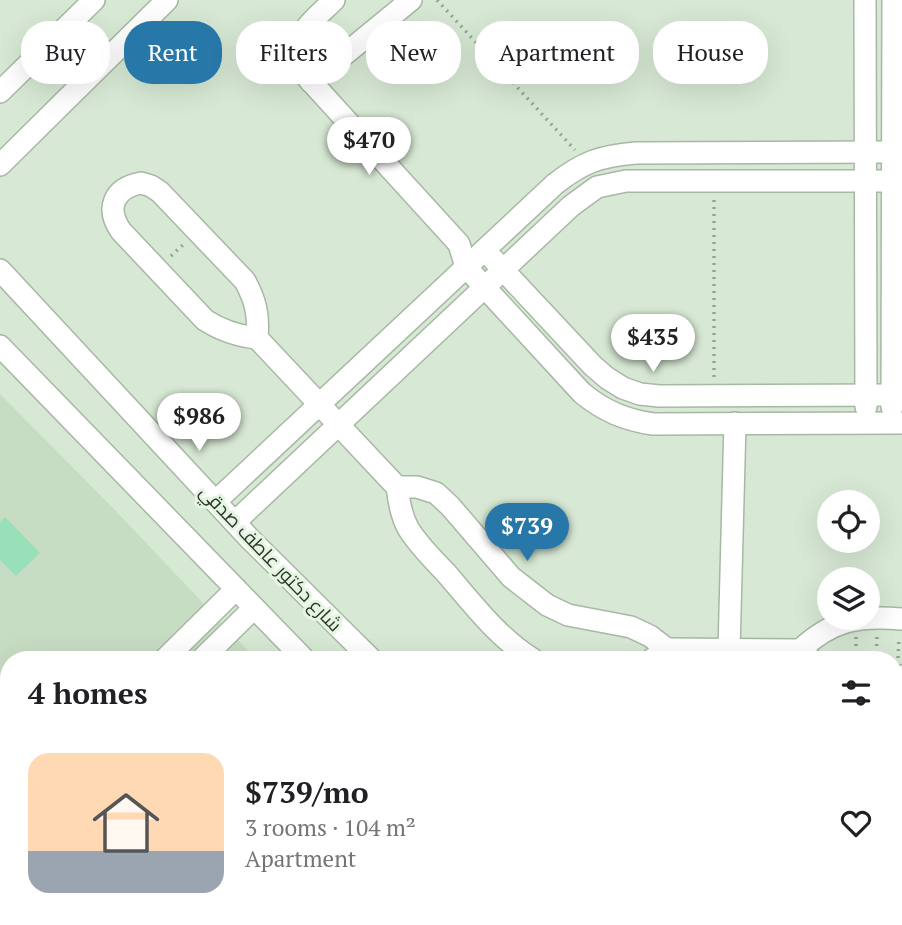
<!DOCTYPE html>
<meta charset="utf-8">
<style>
:root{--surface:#fff;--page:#f6f6f6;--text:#202124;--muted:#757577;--accent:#2777a8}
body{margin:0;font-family:"PT Serif",Cairo,serif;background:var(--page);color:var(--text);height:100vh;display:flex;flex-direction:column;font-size:26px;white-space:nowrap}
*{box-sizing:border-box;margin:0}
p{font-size:23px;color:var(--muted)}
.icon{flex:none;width:38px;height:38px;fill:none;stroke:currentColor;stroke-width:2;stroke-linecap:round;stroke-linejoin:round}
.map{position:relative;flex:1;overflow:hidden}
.side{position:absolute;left:0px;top:651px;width:903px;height:275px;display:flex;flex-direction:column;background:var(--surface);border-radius:28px 28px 0 0;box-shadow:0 7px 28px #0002}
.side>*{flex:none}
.top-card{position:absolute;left:21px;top:21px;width:861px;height:63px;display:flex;gap:14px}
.tools{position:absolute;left:817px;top:490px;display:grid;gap:14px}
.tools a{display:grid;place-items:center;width:63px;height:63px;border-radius:50%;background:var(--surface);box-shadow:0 7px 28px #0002;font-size:35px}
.price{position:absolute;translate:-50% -60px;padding:0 16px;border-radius:24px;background:#fff;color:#222;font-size:23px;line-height:46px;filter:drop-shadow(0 2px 4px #0008)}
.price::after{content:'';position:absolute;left:50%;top:42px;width:21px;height:16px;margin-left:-10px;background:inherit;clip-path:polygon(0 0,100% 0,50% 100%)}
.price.selected{background:var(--accent);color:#fff}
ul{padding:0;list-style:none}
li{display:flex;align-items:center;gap:21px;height:175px;padding:0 28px}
li span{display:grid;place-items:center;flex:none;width:196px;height:140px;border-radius:21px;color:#555}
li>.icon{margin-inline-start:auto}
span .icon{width:84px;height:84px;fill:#fffc;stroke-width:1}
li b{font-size:30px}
h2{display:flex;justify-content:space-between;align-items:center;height:84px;padding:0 28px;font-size:30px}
.chip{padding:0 24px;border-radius:28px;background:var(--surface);box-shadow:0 7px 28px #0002;font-size:24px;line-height:63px}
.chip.selected{background:var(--accent);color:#fff}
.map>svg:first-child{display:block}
.built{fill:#c7ddc3}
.building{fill:#97e0ba}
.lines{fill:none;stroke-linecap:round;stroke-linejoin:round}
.minor-casing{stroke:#a7b8a4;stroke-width:24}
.path{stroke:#96a494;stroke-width:3.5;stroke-dasharray:2 5;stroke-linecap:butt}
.minor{stroke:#fff;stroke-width:21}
.labels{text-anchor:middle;stroke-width:6;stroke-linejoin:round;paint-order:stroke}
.street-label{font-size:19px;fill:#2e342c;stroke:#e4f6e1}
</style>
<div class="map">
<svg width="902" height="925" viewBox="0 0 902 925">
<rect width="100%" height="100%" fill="#d7e9d4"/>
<path class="built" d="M0,394L115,510L257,660H9V917H327L319,925H0Z"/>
<g class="building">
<path d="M5,517L40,553L16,576L0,560V522Z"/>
<path d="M894,868H902V925H348L356,917H894Z"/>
</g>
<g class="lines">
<defs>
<g id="minor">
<path d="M334,0C315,19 291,35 295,64L459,244L466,267L582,393C604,411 625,420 653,424L902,423"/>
<path d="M865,0L866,407"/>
<path d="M311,82L411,0"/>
<path d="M0,92L94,0"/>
<path d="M0,165L167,0"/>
<path d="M141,183L151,186L160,192L245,281C256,301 259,316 257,338C237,336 222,331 205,320L121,231C105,208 114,188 141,183Z"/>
<path d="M493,259L593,366L607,378L623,388L640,394L659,396L902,395"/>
<path d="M0,270L250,539L372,660"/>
<path d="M257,338L397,487C399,501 401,515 408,528C418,545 433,559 446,573C473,604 499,639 534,660"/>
<path d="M0,346L305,660"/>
<path d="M892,407L893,0"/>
<path d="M397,487H417L436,493L450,506L511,577L547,605L568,615L631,627L650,636L667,649"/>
<path d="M216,501L555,184C583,162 600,156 636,153L892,152"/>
<path d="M235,522L571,206L597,187L626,181H892"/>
<path d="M729,650L735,423"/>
<path d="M800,650C832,620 859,615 902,619"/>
<path d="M164,660L236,589"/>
<path d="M201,660L254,608"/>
<path d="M651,660L667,649L800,650L812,660"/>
<path d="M894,678L902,676"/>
<path d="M894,783H902"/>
<path d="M894,833H902"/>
<path d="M286,925L287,917"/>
</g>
</defs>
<use href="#minor" class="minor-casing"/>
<g class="path">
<path d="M437,0L575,150"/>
<path d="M171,256L184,244"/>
<path d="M714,377V199"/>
<path d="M898,658L899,638"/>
<path d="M856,660V637"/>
<path d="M876,660L877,637"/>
</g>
<use href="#minor" class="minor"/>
</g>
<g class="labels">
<g class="street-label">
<text transform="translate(271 558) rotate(46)" y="7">شارع دكتور عاطف صدقي</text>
</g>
</g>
</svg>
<div class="tools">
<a><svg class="icon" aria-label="locate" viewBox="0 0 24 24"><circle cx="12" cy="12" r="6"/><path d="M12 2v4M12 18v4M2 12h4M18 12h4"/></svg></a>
<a><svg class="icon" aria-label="layers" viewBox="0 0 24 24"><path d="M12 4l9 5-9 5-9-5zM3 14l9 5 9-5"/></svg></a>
</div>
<b class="price" style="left:369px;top:177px">$470</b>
<b class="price" style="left:653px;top:374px">$435</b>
<b class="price" style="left:199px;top:453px">$986</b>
<b class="price selected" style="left:527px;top:563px">$739</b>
<div class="top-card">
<a class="chip">Buy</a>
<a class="chip selected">Rent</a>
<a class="chip">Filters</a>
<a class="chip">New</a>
<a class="chip">Apartment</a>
<a class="chip">House</a>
</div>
<section class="side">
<h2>4 homes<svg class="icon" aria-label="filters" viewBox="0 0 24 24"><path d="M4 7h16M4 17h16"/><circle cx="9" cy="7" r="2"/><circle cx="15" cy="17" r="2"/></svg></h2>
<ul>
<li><span style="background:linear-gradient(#ffd9b3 70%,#9aa5b1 0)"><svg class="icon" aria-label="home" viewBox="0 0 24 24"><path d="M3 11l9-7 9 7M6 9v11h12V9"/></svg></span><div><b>$739/mo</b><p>3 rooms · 104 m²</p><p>Apartment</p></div><svg class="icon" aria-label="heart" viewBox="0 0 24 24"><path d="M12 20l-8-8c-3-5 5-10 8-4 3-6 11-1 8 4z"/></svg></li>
</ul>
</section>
</div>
